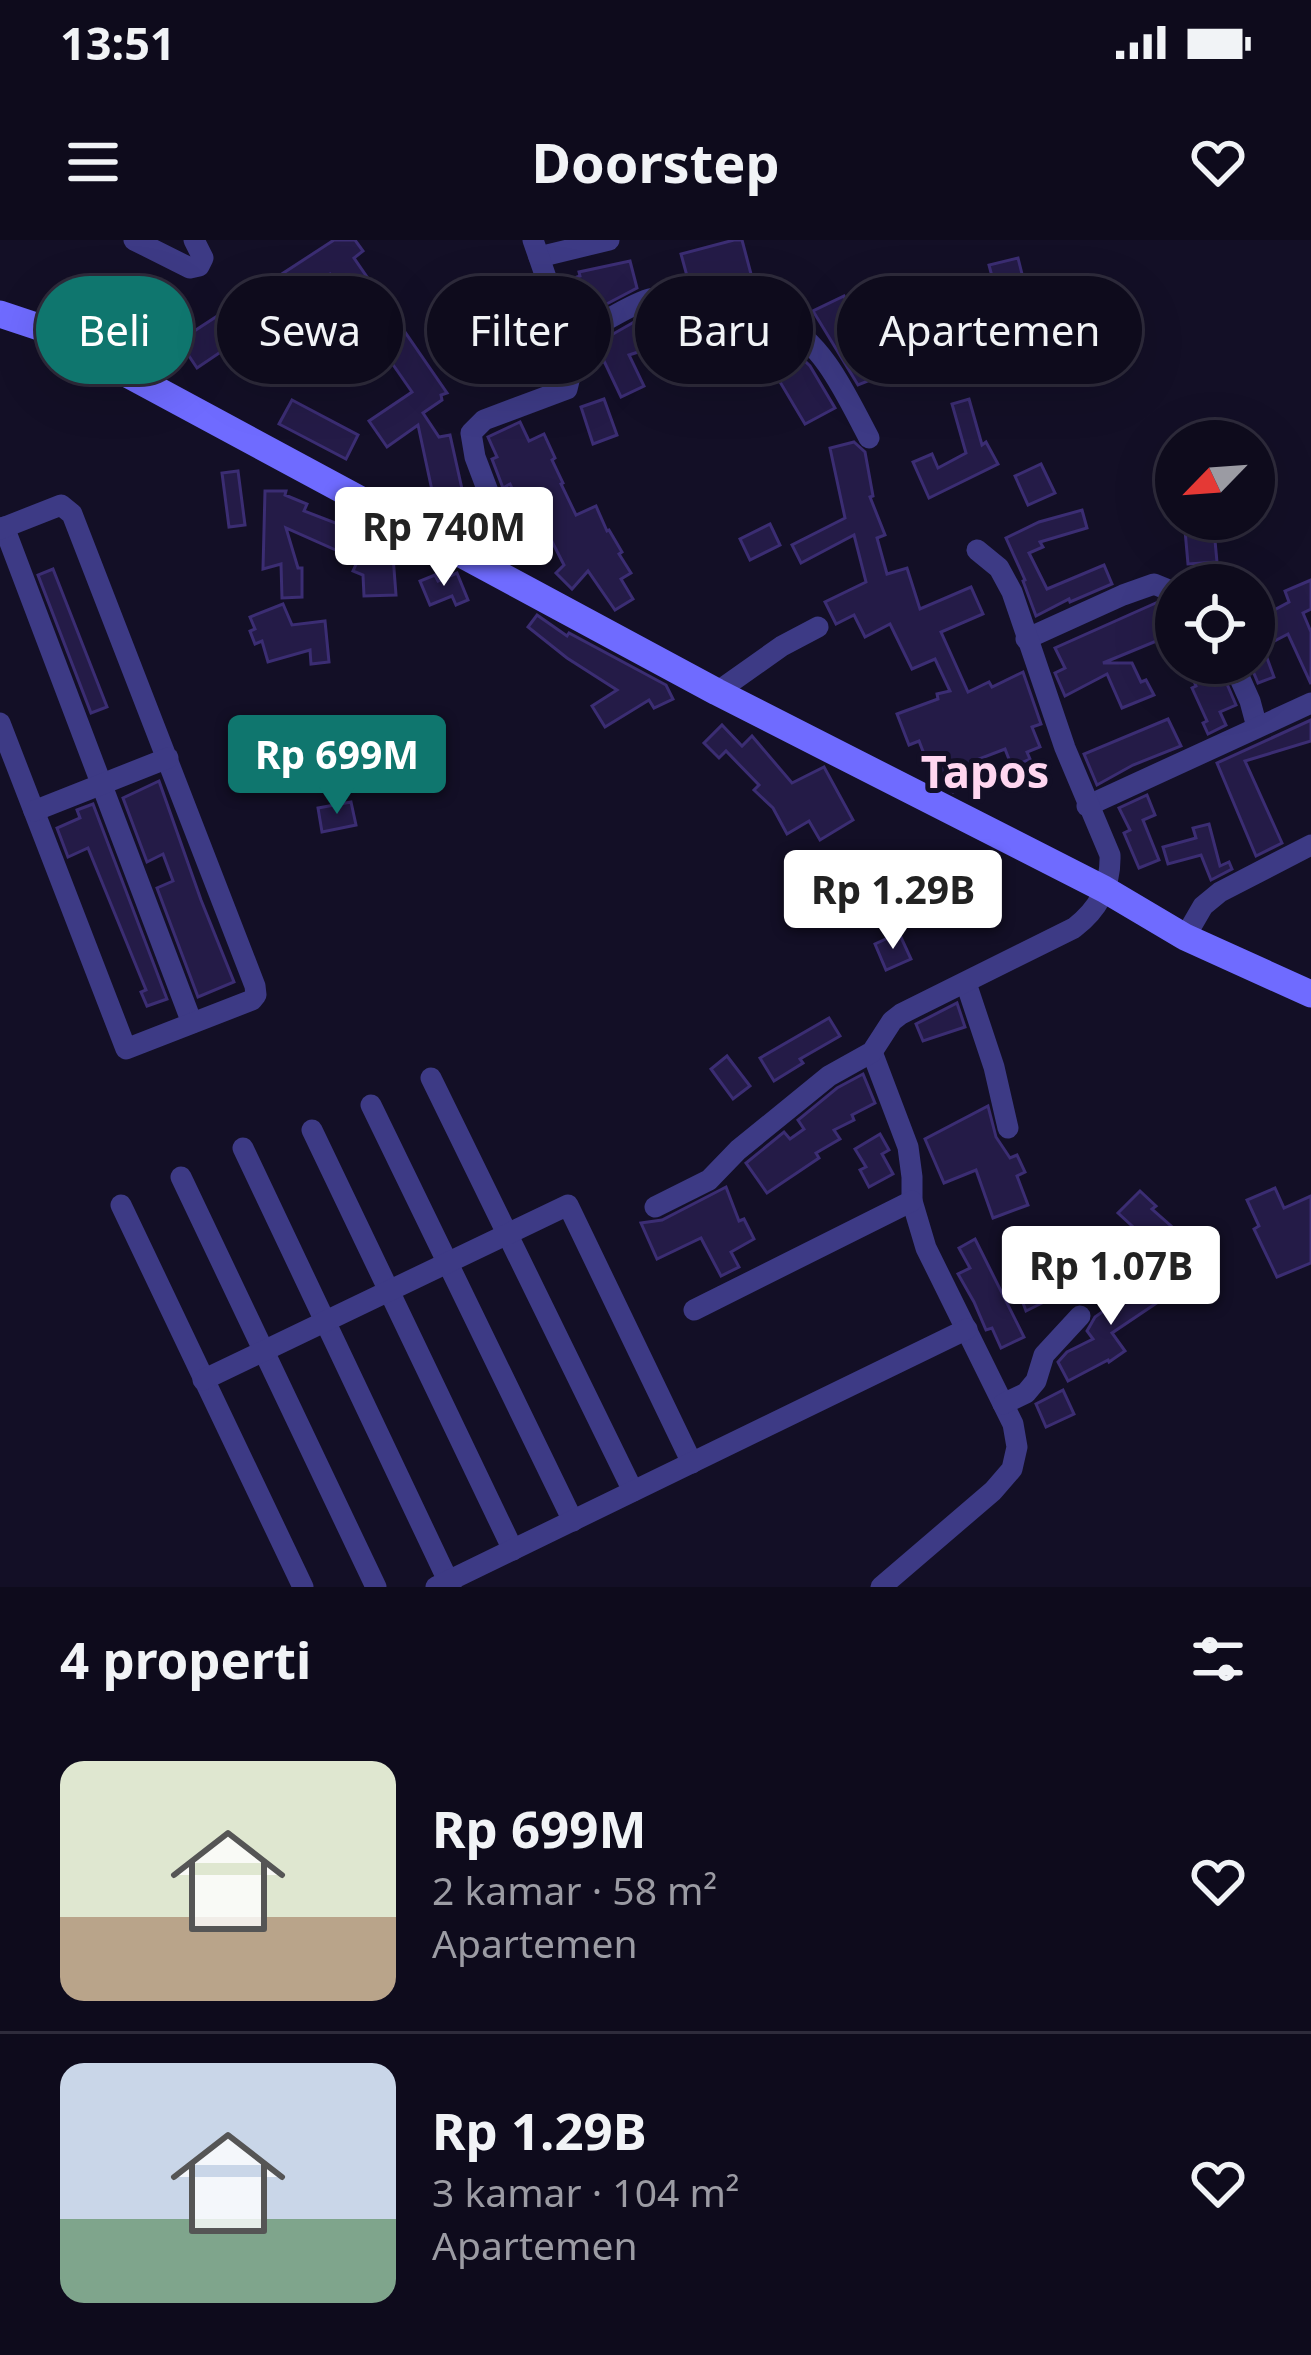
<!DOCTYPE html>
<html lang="id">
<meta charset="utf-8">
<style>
:root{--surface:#0e0b1c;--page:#1c1929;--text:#f1f3f6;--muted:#9b9ba3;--line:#2e2b3b;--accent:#0f766e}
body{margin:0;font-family:"Noto Sans",sans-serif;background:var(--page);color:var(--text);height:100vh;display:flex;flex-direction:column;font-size:45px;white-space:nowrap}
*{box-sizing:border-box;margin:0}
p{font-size:39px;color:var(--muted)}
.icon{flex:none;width:66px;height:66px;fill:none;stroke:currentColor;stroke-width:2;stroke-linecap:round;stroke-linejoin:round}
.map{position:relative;height:1347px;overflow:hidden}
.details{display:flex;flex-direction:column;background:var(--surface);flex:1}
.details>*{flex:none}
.guide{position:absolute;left:36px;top:36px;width:1239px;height:108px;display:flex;gap:24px}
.needle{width:78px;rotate:245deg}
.tools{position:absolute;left:1155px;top:180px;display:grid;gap:24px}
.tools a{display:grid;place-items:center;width:120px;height:120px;border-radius:50%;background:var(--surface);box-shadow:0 12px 48px #0002,0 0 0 3px var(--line);font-size:60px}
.price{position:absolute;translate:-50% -102px;padding:0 27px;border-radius:12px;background:#fff;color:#222;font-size:39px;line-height:78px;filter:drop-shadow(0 3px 6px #0008)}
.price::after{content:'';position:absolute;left:50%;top:72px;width:36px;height:27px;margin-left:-18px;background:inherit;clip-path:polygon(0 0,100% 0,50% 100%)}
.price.on{background:var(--accent);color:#fff}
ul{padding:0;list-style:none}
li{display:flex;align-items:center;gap:36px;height:300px;padding:0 60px}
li+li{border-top:3px solid var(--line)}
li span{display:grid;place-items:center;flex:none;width:336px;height:240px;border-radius:24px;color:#555}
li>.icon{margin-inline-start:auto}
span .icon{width:144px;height:144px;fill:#fffc;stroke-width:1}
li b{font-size:51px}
h2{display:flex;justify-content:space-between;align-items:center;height:144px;padding:0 60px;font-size:51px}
.tag{padding:0 42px;border-radius:54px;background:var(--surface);box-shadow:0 12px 48px #0002,0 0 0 3px var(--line);font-size:42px;line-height:108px}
.tag.on{background:var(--accent);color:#fff}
.status{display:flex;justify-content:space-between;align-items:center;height:84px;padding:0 60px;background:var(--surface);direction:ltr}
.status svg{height:33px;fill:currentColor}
header{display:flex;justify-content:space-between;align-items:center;height:156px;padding:0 60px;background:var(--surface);font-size:54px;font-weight:700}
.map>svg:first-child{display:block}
.building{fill:#241b47;stroke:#3b2d73;stroke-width:3}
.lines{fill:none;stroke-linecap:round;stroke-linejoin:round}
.street{stroke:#3d3a85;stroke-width:21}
.secondary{stroke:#6f6bff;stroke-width:27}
.labels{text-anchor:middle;stroke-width:10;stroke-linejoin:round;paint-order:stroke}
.quarter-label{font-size:45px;font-weight:bold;fill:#ffd6f0;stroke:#130f26}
</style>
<div class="status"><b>13:51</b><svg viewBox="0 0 49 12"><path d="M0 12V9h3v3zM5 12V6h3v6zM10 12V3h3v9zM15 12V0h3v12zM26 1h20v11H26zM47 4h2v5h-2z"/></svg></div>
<header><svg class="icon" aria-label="menu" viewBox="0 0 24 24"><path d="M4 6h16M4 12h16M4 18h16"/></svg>Doorstep<svg class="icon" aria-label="heart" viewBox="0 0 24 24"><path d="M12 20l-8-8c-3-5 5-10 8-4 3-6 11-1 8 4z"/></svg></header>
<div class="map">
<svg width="1311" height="1347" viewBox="0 0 1311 1347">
<rect width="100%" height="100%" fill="#130f26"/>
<g class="building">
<path d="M334,0H355L363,11L354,18L447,153L441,155L442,160L423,173L439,197L450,195L462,249L433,255L418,185L387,207L369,181L412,152L330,34L294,59L296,61L197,128L179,101Z"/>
<path d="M734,0H742L751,34L723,42L725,48L710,52L690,47L681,14Z"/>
<path d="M1018,18L1027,54L1050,48L1057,74L1006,88L1010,96L974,111L964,89L973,84L962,57L994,44L989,25Z"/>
<path d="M630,21L637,48L578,79L563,42L580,36L579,32Z"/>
<path d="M844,56L854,77L846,81L856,103L852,105L868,141L858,145L813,71Z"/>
<path d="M660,72L669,102L629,115L644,146L621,157L604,121L601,123L592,106L634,82Z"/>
<path d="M786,103L810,126L835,168L805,184L764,115Z"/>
<path d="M604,159L617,195L593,204L581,167Z"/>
<path d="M969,159L982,205L986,202L998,224L929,258L913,222L932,214L938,228L966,213L952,164Z"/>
<path d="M292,160L358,195L346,219L279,184Z"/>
<path d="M520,182L529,201L544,194L555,218L552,220L563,243L561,244L576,275L596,266L607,291L609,290L622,312L619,314L631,333L621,339L633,359L615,370L588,331L572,349L556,333L564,325L542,282L531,287L510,244L503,248L492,219L497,217L488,197Z"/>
<path d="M854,202L865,212L873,256L870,257L885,295L877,298L887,334L907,328L920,369L971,347L983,374L941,392L968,452L989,442L992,447L1023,432L1041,484L1032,487L1040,507L1027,512L1030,519L1012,527L1005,509L966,524L975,541L953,552L948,549L940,535L938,536L930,518L926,519L919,501L909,505L897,474L938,459L937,454L950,451L935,419L912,429L890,384L865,397L854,375L836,384L825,362L866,342L854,295L801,323L792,305L845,278L830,208Z"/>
<path d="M1041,224L1055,253L1028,265L1015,236Z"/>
<path d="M238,231L245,285L229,287L222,233Z"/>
<path d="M265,251H286L285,255L307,264L304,271L359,292L354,302L393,316L396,355L364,356L363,335L353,331L358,320L286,288L298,328H302V357L282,358L281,324L263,329Z"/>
<path d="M1082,270L1087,288L1040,302L1043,307L1029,313L1047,349L1104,325L1112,344L1070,362L1069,359L1036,376L1023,341L1025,340L1006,298L1039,282Z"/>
<path d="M1184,279H1213L1217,322L1188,324Z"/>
<path d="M770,284L780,305L750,320L740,299Z"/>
<path d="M53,329L107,467L91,473L38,335Z"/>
<path d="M457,333L468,360L456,365L452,356L430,365L420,341L435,335L438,341Z"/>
<path d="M1311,340V369L1303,373L1311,392V444L1288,394L1263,407L1274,437L1258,443L1250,424L1254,423V381L1289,362L1285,351Z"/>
<path d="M1158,362L1176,368V393L1103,423H1132L1141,442L1146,440L1154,455L1122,468L1107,434L1065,456L1055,433L1065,428L1055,408Z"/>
<path d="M283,364L292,385L325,381L329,422L311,424L310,410L268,422L262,401L255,404L250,391L255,389L250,377Z"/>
<path d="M537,375L567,396L569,393L666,445L673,459L654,468L649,460L605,487L592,466L617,450L567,418L528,387Z"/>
<path d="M1186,423H1218L1236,465L1220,472L1226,485L1208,494L1203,483L1207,481L1192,448L1196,446Z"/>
<path d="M1168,479L1181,506L1133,525L1097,545L1084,514Z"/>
<path d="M1311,480V501L1245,521L1282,603L1256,616L1217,523Z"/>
<path d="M722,485L742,506L752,496L792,543L824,527L853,580L820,600L809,581L787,594L773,568L754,550L759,545L726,511L719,518L704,503Z"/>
<path d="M159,541L201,660L234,742L198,757L157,648L173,641L163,614L147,622L123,558Z"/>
<path d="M1147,555L1155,575L1143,580L1159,620L1139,628L1124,593L1130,590L1119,568Z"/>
<path d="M351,562L356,585L322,592L318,568Z"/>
<path d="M93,564L167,759L147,766L141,752L146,750L88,608L68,617L57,588L80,578L77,570Z"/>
<path d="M1209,584L1220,626L1229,622L1232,629L1211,640L1201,615L1168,624L1163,607L1196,598L1193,588Z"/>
<path d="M899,693L911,719L886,730L875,704Z"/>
<path d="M957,763L965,787L923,801L916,784Z"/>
<path d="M829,778L840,796L800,819L803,823L774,841L760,818Z"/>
<path d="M727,816L750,846L733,859L711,829Z"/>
<path d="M863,834L875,863L852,875L854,880L834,890L840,899L816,913L819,918L767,953L746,923L784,892L790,899L804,889L798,880L837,848Z"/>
<path d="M988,866L996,897L1010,918L1017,915L1025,932L1017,936L1028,965L993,978L976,930L944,943L925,899Z"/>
<path d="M880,894L889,910L882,914L893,934L869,947L860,930L866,927L855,909Z"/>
<path d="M726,947L739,981L744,979L754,999L731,1012L739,1027L721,1036L701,998L657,1019L641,983L662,980Z"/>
<path d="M1275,948L1284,968L1311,956V1023L1277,1037L1254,989L1259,986L1247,960Z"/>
<path d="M1140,951L1156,966L1152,969L1178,992L1181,989L1197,1003L1180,1022L1160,1004L1156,1008L1118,973Z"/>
<path d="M975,999L1024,1097L1001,1108L992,1088L986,1090L974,1062L958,1034L970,1028L959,1008Z"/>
<path d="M1048,1007L1059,1027L1065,1024L1074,1044L1040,1060L1042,1063L1026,1071L1010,1028Z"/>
<path d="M1149,1034L1164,1058L1112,1093L1125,1111L1109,1122L1108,1120L1068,1141L1058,1122L1067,1112L1093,1099L1087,1091L1095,1077L1112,1065L1107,1057L1120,1049L1122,1052Z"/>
<path d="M1063,1150L1074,1174L1046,1187L1036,1164Z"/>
</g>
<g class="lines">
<g class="street">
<path d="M134,0L190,28L199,26L203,18L194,0"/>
<path d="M539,17L609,0"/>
<path d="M572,100C596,87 620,70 646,60C668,52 687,63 708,67C733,72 758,71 781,82C824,103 847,157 869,198"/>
<path d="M4,287L192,783"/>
<path d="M0,289L61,265L72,274L255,746L256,755L252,760L126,809L0,483"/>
<path d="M489,329L492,262L475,217L471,193L484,180L567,149L575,116L572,100L559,75L533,0"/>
<path d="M1026,399L1123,355L1154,344L1176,353"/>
<path d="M1233,423L1250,461L1257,487"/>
<path d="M717,452L782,406L818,387"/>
<path d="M1087,566L1311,463"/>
<path d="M34,571L168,518"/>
<path d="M1185,697L1203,666L1220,652L1311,605"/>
<path d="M966,743L994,827L1008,888"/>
<path d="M872,812L908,907L912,937V961L926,1008L1013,1184L1017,1207L1012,1229L993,1251L881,1347"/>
<path d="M431,838L633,1251"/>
<path d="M371,865L573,1281"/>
<path d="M312,890L513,1310"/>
<path d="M243,908L451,1347"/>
<path d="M181,937L376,1347"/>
<path d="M121,965L303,1347"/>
<path d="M655,967L709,940L738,910L829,836L872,812L892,781L901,774L1074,688C1099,669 1111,646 1110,615L1065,508L1012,352L999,328L977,310"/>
<path d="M694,1070L912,961"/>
<path d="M203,1140L568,965L692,1223"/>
<path d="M1003,1164L1026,1153L1036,1141L1044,1115L1080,1076"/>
<path d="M436,1347L967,1089"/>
</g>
<path class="secondary" d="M0,74L42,88L717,452L1104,649L1185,697L1311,754"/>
</g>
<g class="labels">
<g class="quarter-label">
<text x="985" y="548">Tapos</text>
</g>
</g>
</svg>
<div class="tools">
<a><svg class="needle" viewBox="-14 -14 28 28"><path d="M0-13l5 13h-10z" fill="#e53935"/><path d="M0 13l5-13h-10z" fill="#9b9ba3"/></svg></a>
<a><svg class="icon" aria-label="locate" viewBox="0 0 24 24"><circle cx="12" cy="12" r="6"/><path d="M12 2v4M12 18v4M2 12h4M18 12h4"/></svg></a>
</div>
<b class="price" style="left:444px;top:349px">Rp 740M</b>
<b class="price on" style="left:337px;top:577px">Rp 699M</b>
<b class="price" style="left:893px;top:712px">Rp 1.29B</b>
<b class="price" style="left:1111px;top:1088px">Rp 1.07B</b>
<div class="guide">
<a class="tag on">Beli</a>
<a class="tag">Sewa</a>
<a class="tag">Filter</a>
<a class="tag">Baru</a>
<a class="tag">Apartemen</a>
</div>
</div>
<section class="details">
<h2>4 properti<svg class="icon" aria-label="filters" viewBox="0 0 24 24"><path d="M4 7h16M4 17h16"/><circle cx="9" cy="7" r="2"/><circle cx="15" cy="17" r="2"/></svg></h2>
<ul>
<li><span style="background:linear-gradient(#dfe7d0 65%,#b9a48a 0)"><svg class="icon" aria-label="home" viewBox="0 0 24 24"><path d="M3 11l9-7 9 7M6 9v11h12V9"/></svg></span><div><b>Rp 699M</b><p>2 kamar · 58 m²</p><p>Apartemen</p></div><svg class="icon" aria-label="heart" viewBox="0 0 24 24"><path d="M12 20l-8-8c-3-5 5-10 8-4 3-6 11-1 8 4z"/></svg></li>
<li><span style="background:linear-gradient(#c9d6e8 65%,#7fa58c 0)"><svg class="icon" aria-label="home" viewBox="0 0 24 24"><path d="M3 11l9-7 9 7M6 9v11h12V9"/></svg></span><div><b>Rp 1.29B</b><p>3 kamar · 104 m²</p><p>Apartemen</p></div><svg class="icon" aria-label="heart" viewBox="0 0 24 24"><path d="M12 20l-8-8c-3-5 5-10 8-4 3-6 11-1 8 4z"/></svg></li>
</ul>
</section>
